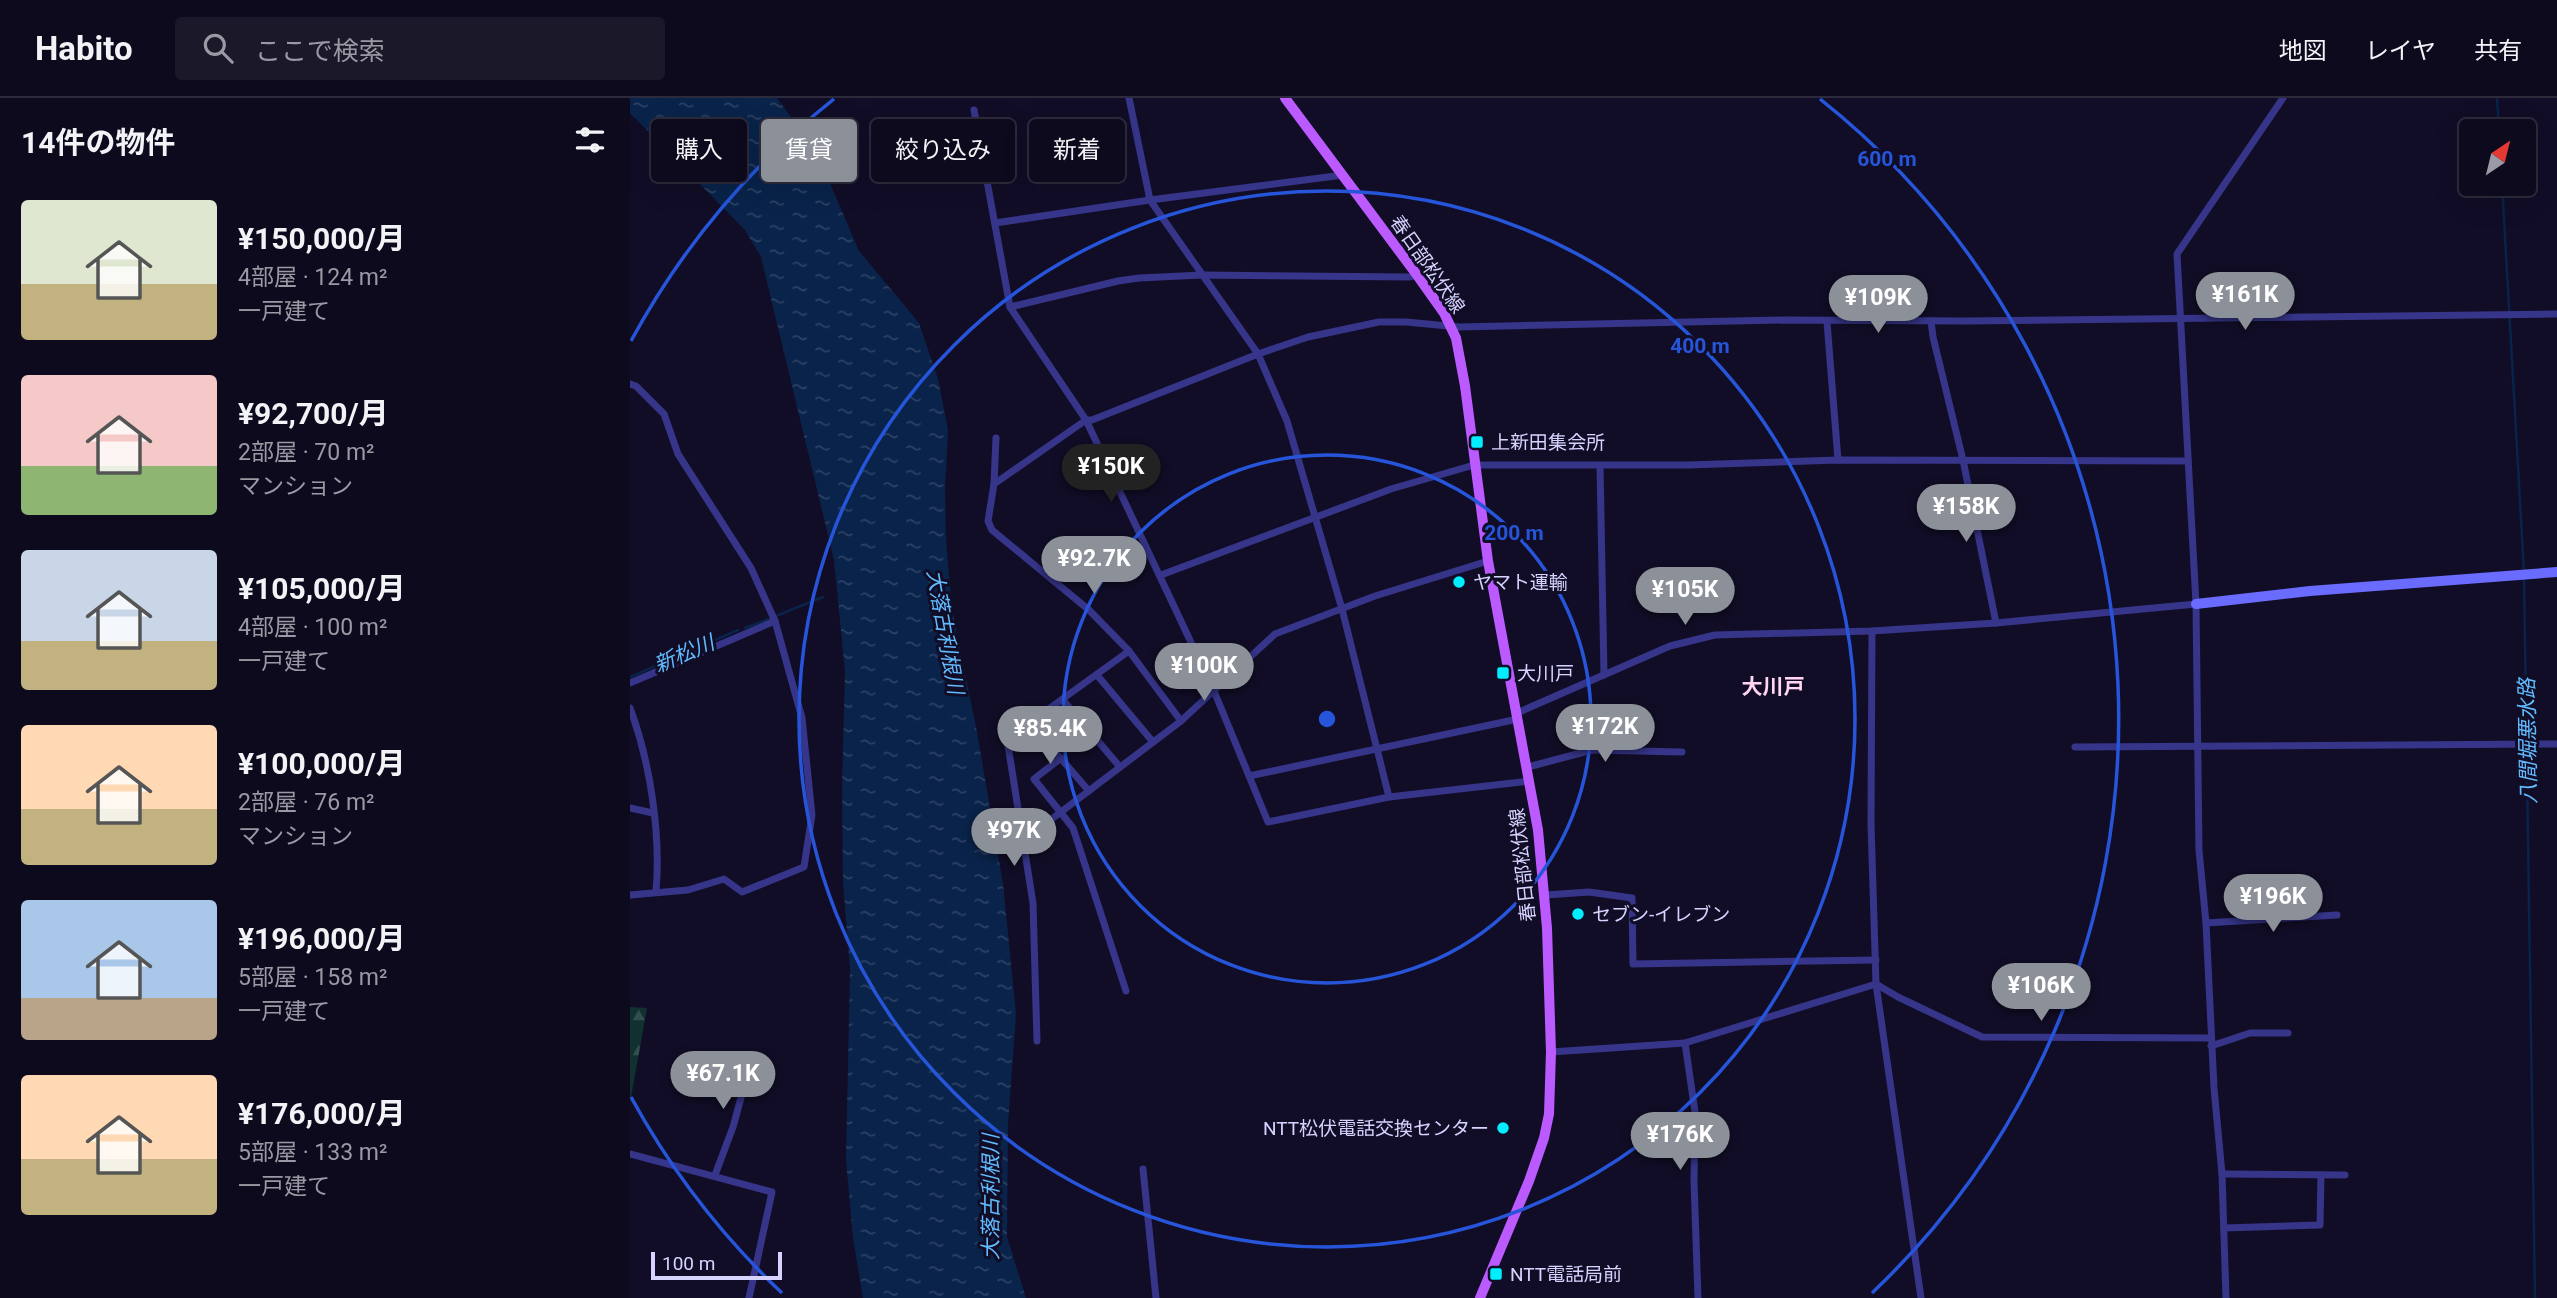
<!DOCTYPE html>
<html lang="ja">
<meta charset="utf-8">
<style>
:root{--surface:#0d0a1d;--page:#1b182a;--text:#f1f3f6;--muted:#9a9aa4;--line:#2d2b3b;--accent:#8c9099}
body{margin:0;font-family:Roboto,"Noto Sans JP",sans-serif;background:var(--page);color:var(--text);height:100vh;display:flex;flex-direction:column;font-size:26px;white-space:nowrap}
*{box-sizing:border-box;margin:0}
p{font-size:23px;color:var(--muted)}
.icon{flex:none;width:38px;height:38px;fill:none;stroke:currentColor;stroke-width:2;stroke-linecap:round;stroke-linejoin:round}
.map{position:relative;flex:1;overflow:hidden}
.details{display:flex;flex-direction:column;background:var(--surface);width:630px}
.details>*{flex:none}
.banner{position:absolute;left:21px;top:21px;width:665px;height:63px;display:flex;gap:14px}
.needle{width:46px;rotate:35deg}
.buttons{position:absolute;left:1829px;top:21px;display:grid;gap:14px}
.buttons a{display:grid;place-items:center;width:77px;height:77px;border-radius:7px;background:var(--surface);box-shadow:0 7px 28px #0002,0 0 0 2px var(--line);font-size:35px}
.scale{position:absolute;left:21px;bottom:18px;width:131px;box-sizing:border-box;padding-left:7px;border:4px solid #d6d3ff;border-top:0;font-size:19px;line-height:24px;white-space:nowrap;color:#d6d3ff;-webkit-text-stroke:5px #110d27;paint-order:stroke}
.price{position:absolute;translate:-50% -60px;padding:0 16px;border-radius:24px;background:var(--accent);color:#fff;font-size:23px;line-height:46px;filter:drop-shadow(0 2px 4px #0008)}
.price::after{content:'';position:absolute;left:50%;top:42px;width:21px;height:16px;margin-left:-10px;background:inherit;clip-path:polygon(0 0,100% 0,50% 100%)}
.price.on{background:#222;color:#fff}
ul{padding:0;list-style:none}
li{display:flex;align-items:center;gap:21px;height:175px;padding:0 21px}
li span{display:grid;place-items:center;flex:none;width:196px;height:140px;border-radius:7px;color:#555}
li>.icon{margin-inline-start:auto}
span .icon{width:84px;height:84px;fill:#fffc;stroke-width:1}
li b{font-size:30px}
h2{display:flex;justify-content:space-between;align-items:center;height:84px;padding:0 21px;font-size:30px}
.pill{padding:0 24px;border-radius:7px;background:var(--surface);box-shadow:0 7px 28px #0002,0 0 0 2px var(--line);font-size:24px;line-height:63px}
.pill.on{background:var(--accent);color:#fff}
header{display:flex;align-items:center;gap:42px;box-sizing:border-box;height:98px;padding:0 35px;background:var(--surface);border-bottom:2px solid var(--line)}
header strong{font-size:33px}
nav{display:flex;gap:38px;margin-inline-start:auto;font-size:24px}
.search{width:490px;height:63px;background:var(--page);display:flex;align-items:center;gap:18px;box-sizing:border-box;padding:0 24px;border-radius:7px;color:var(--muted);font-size:26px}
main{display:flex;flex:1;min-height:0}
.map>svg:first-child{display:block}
.forest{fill:url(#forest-firs)}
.water{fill:url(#water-ripples)}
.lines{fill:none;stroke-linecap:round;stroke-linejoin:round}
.stream{stroke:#09234a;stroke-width:2.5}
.street{stroke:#363589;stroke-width:7}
.secondary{stroke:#6a6cff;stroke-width:10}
.primary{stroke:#bb5aff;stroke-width:10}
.ring{fill:none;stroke:#2655da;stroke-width:3.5}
.poi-dot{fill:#00eefe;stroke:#110d27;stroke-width:2.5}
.labels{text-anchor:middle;stroke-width:6;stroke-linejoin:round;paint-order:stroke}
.street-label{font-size:19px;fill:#d6d3ff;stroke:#110d27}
.poi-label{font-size:19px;fill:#d6d3ff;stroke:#110d27;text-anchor:start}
.water-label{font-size:21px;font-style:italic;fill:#61bbff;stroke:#110d27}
.neighbourhood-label{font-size:21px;font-weight:bold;fill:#ffd5f1;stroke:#110d27}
.centre{fill:#2655da;stroke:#110d27;stroke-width:3.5}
.ring-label{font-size:21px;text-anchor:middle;font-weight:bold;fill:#2655da;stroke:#110d27;stroke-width:6;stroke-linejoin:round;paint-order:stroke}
</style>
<header>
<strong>Habito</strong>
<div class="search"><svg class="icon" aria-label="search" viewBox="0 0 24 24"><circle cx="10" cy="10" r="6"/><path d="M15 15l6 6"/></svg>ここで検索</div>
<nav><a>地図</a><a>レイヤ</a><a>共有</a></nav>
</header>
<main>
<section class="details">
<h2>14件の物件<svg class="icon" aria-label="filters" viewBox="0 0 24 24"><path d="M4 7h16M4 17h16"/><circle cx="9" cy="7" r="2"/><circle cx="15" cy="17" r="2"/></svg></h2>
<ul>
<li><span style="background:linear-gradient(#dfe7d0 60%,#c2b280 0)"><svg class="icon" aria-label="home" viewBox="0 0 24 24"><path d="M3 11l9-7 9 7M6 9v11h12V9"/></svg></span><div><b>¥150,000/月</b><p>4部屋 · 124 m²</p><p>一戸建て</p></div></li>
<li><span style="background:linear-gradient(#f6c9c9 65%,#8fb573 0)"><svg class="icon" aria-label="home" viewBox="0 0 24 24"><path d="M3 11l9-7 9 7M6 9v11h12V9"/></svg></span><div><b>¥92,700/月</b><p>2部屋 · 70 m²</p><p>マンション</p></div></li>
<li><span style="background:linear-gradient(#c9d6e8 65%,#c2b280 0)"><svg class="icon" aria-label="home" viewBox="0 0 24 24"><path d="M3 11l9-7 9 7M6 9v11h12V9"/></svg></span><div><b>¥105,000/月</b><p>4部屋 · 100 m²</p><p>一戸建て</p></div></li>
<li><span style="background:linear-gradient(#ffd9b3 60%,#c2b280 0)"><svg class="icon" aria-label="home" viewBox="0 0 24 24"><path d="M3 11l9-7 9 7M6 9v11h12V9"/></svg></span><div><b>¥100,000/月</b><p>2部屋 · 76 m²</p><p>マンション</p></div></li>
<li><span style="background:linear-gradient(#a9c7e8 70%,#b9a48a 0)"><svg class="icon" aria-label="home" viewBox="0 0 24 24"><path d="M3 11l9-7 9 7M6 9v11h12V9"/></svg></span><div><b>¥196,000/月</b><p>5部屋 · 158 m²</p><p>一戸建て</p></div></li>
<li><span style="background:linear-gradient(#ffd9b3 60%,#c2b280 0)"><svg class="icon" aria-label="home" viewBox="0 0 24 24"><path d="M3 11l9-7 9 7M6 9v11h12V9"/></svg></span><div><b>¥176,000/月</b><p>5部屋 · 133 m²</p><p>一戸建て</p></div></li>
</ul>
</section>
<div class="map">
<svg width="1927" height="1200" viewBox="0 0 1927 1200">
<defs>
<pattern id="forest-firs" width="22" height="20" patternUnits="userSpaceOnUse" patternTransform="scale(1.75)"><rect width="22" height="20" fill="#10312f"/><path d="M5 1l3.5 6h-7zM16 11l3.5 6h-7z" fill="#324e4e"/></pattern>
<pattern id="water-ripples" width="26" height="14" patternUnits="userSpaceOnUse" patternTransform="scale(1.75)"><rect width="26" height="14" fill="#09234a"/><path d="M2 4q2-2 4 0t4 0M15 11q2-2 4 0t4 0" fill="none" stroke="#2c4265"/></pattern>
</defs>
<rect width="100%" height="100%" fill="#110d27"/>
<path class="forest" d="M0,909L17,910L0,1005Z"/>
<path class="water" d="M0,0H147L166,26L199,83L229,153L289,225L308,281L318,332L315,391L316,442L322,512L347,634L373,786L386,916L378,1027L377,1139L396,1200H233L223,1140L216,1062L220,871L213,784L212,690L215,573L204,462L131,159L115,132L0,15Z"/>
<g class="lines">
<g class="stream">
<path d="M1867,0L1869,33"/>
<path d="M1872,86L1894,474"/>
<path d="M1894,480L1905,1200"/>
<path d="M146,518L193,499"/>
<path d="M115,530L139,521"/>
<path d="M0,579L108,532"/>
</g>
<g class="street">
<path d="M499,0L520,102L628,256L657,323L712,511L759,699"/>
<path d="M344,12L380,209L456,322L584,593L638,724L759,699L900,683"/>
<path d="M365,125L520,102L713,77"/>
<path d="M380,209L488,183L509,180L572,177L780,179L787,177"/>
<path d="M1301,223L1303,239L1333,362L1366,525"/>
<path d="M1197,224L1208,362"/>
<path d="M0,286L6,288L34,316L48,356L121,470L145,523L172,620L182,717L174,769L112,794L94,781L58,792L0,797"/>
<path d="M366,340L364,386L358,423L362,432L459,512L499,553L551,623"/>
<path d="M970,367L974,577"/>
<path d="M364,386L456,322H462L628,256L678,239L749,224H776L829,229L1155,222L1336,223L1927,216"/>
<path d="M531,477L761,391L844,367H1058L1208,362L1558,363"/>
<path d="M1242,533L1241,726L1246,886L1291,1200"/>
<path d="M467,577L523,644"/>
<path d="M0,585L145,523"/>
<path d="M433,602L490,669"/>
<path d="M0,610C20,663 31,736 26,793"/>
<path d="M887,615L1040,548L1085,537L1242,533L1366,525L1566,506"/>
<path d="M401,626L459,693"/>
<path d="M1445,649L1927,646"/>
<path d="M431,660L404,681L443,730L496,893"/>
<path d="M898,669L962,652L1052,654"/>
<path d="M619,678L888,621"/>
<path d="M0,710L23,715"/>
<path d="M394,742L551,623L645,536L745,498L858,463"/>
<path d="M916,797L959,794L1002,800L1003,866L1246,862"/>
<path d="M1576,825L1707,817"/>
<path d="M407,943L403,805L377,641L499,553"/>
<path d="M1055,945L1065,1014L1064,1083L1068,1200"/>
<path d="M1581,948L1620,935H1658"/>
<path d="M921,954L1055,945L1246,886L1268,899L1352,939L1581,940"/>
<path d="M0,1056L142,1094L119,1200"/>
<path d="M513,1071L526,1200"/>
<path d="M1592,1076L1715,1077"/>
<path d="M85,1077L103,1029L112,996L132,962"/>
<path d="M1594,1130L1690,1127L1691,1077"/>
<path d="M1596,1200L1592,1076L1584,990L1576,825L1569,752L1566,506L1547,156L1653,0"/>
</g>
<path class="secondary" d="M1566,506L1680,493L1927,474"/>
<path class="primary" d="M655,0L787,177L814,215L826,240L835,288L858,463L908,732L917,830L921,954L919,1016L914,1040L899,1083L850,1200"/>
</g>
<g class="ring">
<circle cx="697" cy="621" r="264"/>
<circle cx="697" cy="621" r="528"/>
<path d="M152 1195A792 792 0 0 1 1 999M1 243A792 792 0 0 1 204 1M1190 1A792 792 0 0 1 1242 1195"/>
</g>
<g class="poi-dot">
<rect x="840" y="337" width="14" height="14" rx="3.5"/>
<circle cx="829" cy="484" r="7"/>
<rect x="866" y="568" width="14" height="14" rx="3.5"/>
<circle cx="948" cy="816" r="7"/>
<circle cx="873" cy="1030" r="7"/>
<rect x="859" y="1169" width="14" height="14" rx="3.5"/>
</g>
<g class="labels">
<g class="street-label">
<text transform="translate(798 166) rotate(55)" y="7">春日部松伏線</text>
<text transform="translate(892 767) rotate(-96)" y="7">春日部松伏線</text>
</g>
<g class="poi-label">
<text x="861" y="351">上新田集会所</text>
<text x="843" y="491">ヤマト運輸</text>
<text x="887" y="582">大川戸</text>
<text x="962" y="823">セブン-イレブン</text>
<text x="859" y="1037" text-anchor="end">NTT松伏電話交換センター</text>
<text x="880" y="1183">NTT電話局前</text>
</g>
<g class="water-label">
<text transform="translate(315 534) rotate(80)" y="7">大落古利根川</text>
<text transform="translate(54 556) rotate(-23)" y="7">新松川</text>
<text transform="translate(1898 643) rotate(-91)" y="7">八間堀悪水路</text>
<text transform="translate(361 1099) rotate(-90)" y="7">大落古利根川</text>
</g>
<g class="neighbourhood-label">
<text x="1143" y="596">大川戸</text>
</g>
</g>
<circle cx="697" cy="621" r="10" class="centre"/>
<g class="ring-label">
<text x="1257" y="68">600 m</text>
<text x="1070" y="255">400 m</text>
<text x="884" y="442">200 m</text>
</g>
</svg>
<div class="buttons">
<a><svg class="needle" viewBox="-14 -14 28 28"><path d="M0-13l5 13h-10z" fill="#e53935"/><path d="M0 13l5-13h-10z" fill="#9a9aa4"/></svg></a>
</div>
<div class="scale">100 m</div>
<b class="price" style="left:1615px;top:234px">¥161K</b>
<b class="price" style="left:1248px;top:237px">¥109K</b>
<b class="price on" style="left:481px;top:406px">¥150K</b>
<b class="price" style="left:1336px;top:446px">¥158K</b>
<b class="price" style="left:464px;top:498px">¥92.7K</b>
<b class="price" style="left:1055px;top:529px">¥105K</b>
<b class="price" style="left:574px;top:605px">¥100K</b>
<b class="price" style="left:975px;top:666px">¥172K</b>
<b class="price" style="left:420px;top:668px">¥85.4K</b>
<b class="price" style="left:384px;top:770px">¥97K</b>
<b class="price" style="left:1643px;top:836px">¥196K</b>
<b class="price" style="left:1411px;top:925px">¥106K</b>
<b class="price" style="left:93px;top:1013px">¥67.1K</b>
<b class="price" style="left:1050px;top:1074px">¥176K</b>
<div class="banner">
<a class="pill">購入</a>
<a class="pill on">賃貸</a>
<a class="pill">絞り込み</a>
<a class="pill">新着</a>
</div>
</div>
</main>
